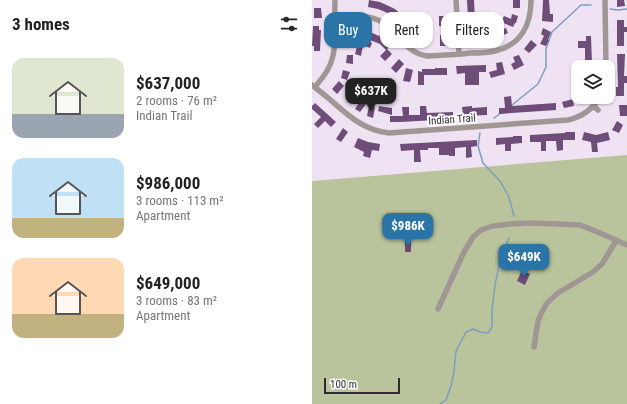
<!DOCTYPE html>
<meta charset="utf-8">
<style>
:root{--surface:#fff;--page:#f6f6f6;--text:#222;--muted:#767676;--accent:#2b74a8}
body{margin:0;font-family:"Roboto Condensed",sans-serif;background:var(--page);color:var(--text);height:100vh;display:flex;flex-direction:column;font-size:15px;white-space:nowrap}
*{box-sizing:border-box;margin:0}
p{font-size:13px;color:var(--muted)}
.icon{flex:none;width:22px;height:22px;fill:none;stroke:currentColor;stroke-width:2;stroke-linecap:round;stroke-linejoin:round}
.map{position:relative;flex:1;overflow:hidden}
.panel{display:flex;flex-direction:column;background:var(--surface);width:312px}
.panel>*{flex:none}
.hud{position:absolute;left:12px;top:12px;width:243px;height:36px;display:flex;gap:8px}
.buttons{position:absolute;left:259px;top:60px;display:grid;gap:8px}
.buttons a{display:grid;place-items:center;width:44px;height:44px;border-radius:8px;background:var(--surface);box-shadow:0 1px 3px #0004;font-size:20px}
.scale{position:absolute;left:12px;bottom:10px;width:76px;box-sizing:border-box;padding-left:4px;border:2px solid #302b32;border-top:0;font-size:11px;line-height:14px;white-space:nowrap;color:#302b32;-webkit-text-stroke:3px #fff;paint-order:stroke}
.price{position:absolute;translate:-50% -34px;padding:0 9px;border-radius:8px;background:var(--accent);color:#fff;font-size:13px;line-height:26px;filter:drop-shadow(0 1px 2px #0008)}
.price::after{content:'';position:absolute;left:50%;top:24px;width:12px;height:9px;margin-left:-6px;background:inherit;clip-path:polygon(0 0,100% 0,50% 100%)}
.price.selected{background:#222;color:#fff}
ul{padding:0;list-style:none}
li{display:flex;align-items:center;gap:12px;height:100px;padding:0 12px}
li span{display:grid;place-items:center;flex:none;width:112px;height:80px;border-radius:12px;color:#555}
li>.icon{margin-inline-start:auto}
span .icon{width:48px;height:48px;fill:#fffc;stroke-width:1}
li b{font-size:17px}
h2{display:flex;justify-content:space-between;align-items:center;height:48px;padding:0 12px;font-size:17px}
.pill{padding:0 14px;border-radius:12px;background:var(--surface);box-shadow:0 1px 3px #0004;font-size:14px;line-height:36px}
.pill.selected{background:var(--accent);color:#fff}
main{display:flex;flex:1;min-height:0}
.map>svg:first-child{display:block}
.green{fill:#b9c49c}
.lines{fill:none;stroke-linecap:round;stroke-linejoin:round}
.stream{stroke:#7b9ebe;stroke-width:1.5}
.building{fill:#6e4d79}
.minor{stroke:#a09795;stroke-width:5.5}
.labels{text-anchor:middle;stroke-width:4;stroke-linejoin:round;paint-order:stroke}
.street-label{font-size:11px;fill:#302b32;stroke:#fff}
</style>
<main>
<section class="panel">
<h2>3 homes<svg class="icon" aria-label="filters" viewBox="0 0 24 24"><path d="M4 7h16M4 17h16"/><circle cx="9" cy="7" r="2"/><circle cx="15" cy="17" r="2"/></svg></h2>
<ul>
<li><span style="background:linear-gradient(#dfe7d0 70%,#9aa5b1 0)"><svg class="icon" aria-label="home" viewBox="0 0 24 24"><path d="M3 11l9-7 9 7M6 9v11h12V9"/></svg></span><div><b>$637,000</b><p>2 rooms · 76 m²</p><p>Indian Trail</p></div></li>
<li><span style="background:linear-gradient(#bfe0f5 75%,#c2b280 0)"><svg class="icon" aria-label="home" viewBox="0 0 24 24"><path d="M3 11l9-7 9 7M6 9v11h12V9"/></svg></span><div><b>$986,000</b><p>3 rooms · 113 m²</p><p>Apartment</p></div></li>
<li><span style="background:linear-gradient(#ffd9b3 70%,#c2b280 0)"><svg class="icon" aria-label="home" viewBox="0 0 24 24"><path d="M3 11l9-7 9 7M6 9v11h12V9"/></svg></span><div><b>$649,000</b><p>3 rooms · 83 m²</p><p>Apartment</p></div></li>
</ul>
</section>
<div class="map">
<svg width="315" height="404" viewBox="0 0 315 404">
<rect width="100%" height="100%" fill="#efe3f3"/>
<path class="green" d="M315,155V404H0V181Z"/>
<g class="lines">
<g class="stream">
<path d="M298,9L306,10L315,9"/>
<path d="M200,105L226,84L234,67V49L240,32L269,5H279"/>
<path d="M182,118L189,113"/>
<path d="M168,133L166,146L171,163L188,181L197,197L202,216"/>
<path d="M128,404L134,400L139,386L142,372L144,351L154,332L161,329L168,332L176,333L180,327V310L183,285L188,260L197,238"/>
</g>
</g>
<g class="building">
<path d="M57,0L68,2L83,9L94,19L89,25L78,14L66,9L56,7Z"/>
<path d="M155,0H162L163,20H156Z"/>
<rect x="201" y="0" width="7" height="8"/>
<path d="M231,0H237L238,14H241V22L230,21Z"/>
<path d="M305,0H312L313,6L305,7Z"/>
<path d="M2,8H9L10,18H2Z"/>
<path d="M200,14L206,16L204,23H203L201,27L189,22L192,16L199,19Z"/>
<path d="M127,16H133L134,26H127Z"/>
<path d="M305,20H312V27H315V32H312V46H305Z"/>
<path d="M103,21L108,26L102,31L105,35L101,38L93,29Z"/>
<path d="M1,26H7V30H9L8,51H2V46H0Z"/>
<path d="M194,28L196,33L185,38V40L179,42L176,35Z"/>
<path d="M231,28L239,32L236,40H237L234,46L228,44L232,36L229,34Z"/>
<path d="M157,29H163V36H169V43L157,44Z"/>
<path d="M43,31V41H55L60,43L58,48L51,45L49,56L43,54L46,43L43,42H36V32Z"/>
<path d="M60,33L72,38L70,41L77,48L75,49L80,54L73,61L68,56L74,50L68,44L58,40Z"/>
<path d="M135,34V46H128V35Z"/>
<path d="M274,36H279L280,63H273V48H266V41H274Z"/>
<path d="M219,40L225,45L217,53L212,49Z"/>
<path d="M305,54H313L312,76H315V83H312V96H304V87H306Z"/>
<path d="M35,55H41V64L34,63Z"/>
<path d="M207,55L212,65L202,70L199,64L203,62L201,57Z"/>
<path d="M87,59L92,64L84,73L79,68Z"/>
<path d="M190,62L193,74L179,78L177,72L185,70L184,63Z"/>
<path d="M174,65V72H167V85H153V73L145,74L144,66Z"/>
<path d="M94,68L101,70L98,82L91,81Z"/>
<path d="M123,68H135V75H112V85H106V71L110,72V69H123Z"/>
<path d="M31,70L38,72L35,80L29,78Z"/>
<path d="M27,81L32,86L25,94L20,89Z"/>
<path d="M199,96L200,106L244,103V110L187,114V108H193L192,97Z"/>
<path d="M261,99L262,106L252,108L250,102Z"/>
<path d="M49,100L54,104L48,112L43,109Z"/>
<path d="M3,103L24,122L19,127L13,121L6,128L2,124L9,117L0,109V106Z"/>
<path d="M307,105H315V116H308Z"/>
<path d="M57,106L63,107L61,118L55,116Z"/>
<path d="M67,106L73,107L80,108V115L66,111Z"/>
<path d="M108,106H114L115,113L141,112V119L89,122H78V116H91L90,107H97V115H108Z"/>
<path d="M160,106V108L175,107V115L151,116L150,107Z"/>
<path d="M305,121L311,125L307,133L300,130Z"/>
<path d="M31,128L36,132L29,142L24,139Z"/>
<path d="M253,132H263V140H251V150L245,151L244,141H234V151H229V142H218V135L253,133Z"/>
<path d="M272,132L284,135L296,132L298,140L285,143L286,152H280L279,142L270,140Z"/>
<path d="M201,136H210V143L199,144V151H193V144L184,145V138L201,137Z"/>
<path d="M46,138L56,142L68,144L67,151L60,150L58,158L51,156L52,152L42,147Z"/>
<path d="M165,140V146L159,147L160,157L154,158V147L143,148V156H137V155H127V148H116V150H108L109,162H102V150L89,151L88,144Z"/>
<path d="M99,241V252H93V242Z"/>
<path d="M210,270L218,274L213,285L205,281Z"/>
</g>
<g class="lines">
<g class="minor">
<path d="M144,0L147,54"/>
<path d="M293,0L294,67"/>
<path d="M23,17C36,17 53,14 66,20C87,28 90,52 115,56C129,55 144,55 158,53C166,53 175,53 183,51C209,45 219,25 219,0"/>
<path d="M0,85C5,89 10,93 15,97C35,114 50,130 77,133L256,120C270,117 280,110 288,97"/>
<path d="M3,87C13,75 20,66 22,50L23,0"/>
<path d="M281,106L286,110"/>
<path d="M126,309L152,252L161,237L169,230L181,226L198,224L217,223L246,224L268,225L288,233L315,245"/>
<path d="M222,347L226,321L230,312L235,303L246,293L281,272L290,264L304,241"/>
</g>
</g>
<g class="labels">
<g class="street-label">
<text transform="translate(140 119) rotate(-4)" y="4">Indian Trail</text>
</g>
</g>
</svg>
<div class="buttons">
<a><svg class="icon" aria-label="layers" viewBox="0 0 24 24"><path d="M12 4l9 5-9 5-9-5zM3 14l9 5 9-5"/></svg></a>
</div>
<div class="scale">100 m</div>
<b class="price selected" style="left:59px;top:112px">$637K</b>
<b class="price" style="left:96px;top:247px">$986K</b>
<b class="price" style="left:212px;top:278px">$649K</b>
<div class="hud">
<a class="pill selected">Buy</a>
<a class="pill">Rent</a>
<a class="pill">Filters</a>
</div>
</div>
</main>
